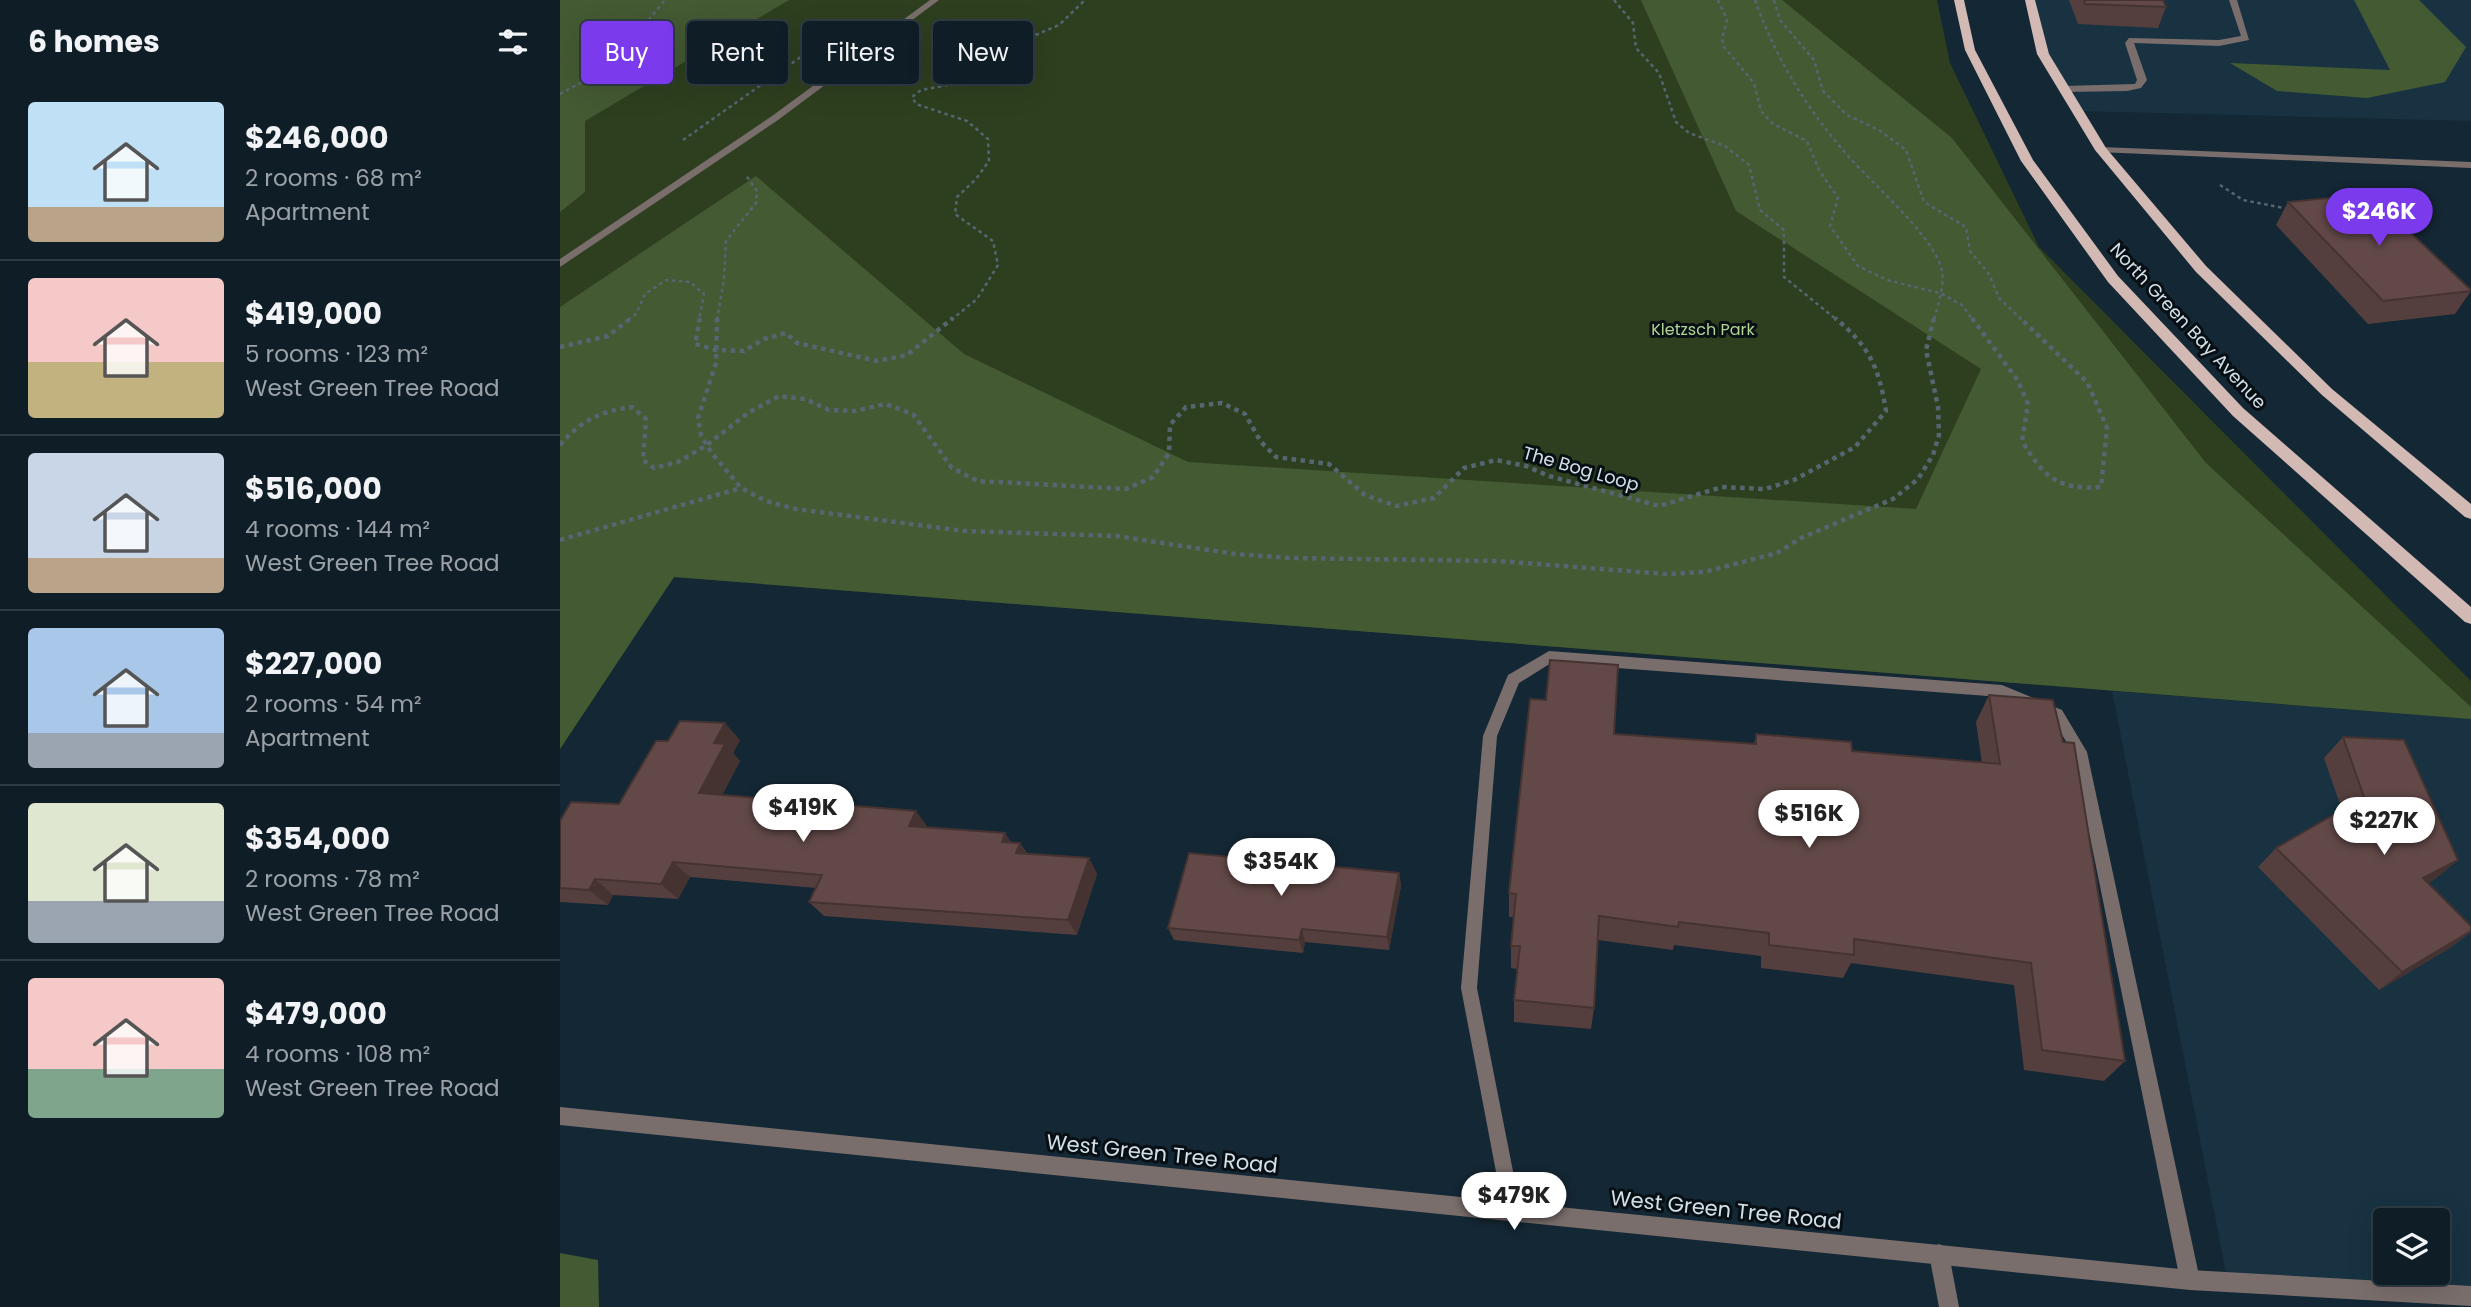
<!DOCTYPE html>
<meta charset="utf-8">
<style>
:root{--surface:#0f1d27;--page:#1d2a33;--text:#f1f3f6;--muted:#9ba2a7;--line:#2f3b44;--accent:#7c3aed}
body{margin:0;font-family:Poppins,sans-serif;background:var(--page);color:var(--text);height:100vh;display:flex;flex-direction:column;font-size:26px;white-space:nowrap}
*{box-sizing:border-box;margin:0}
p{font-size:23px;color:var(--muted)}
.icon{flex:none;width:38px;height:38px;fill:none;stroke:currentColor;stroke-width:2;stroke-linecap:round;stroke-linejoin:round}
.map{position:relative;flex:1;overflow:hidden}
.drawer{display:flex;flex-direction:column;background:var(--surface);width:560px}
.drawer>*{flex:none}
.guide{position:absolute;left:21px;top:21px;width:665px;height:63px;display:flex;gap:14px}
.controls{position:absolute;left:1813px;top:1208px;display:grid;gap:14px}
.controls a{display:grid;place-items:center;width:77px;height:77px;border-radius:7px;background:var(--surface);box-shadow:0 7px 28px #0002,0 0 0 2px var(--line);font-size:35px}
.price{position:absolute;translate:-50% -60px;padding:0 16px;border-radius:24px;background:#fff;color:#222;font-size:23px;line-height:46px;filter:drop-shadow(0 2px 4px #0008)}
.price::after{content:'';position:absolute;left:50%;top:42px;width:21px;height:16px;margin-left:-10px;background:inherit;clip-path:polygon(0 0,100% 0,50% 100%)}
.price.current{background:var(--accent);color:#fff}
ul{padding:0;list-style:none}
li{display:flex;align-items:center;gap:21px;height:175px;padding:0 28px}
li+li{border-top:2px solid var(--line)}
li span{display:grid;place-items:center;flex:none;width:196px;height:140px;border-radius:7px;color:#555}
li>.icon{margin-inline-start:auto}
span .icon{width:84px;height:84px;fill:#fffc;stroke-width:1}
li b{font-size:30px}
h2{display:flex;justify-content:space-between;align-items:center;height:84px;padding:0 28px;font-size:30px}
.tag{padding:0 24px;border-radius:7px;background:var(--surface);box-shadow:0 7px 28px #0002,0 0 0 2px var(--line);font-size:24px;line-height:63px}
.tag.current{background:var(--accent);color:#fff}
main{display:flex;flex:1;min-height:0}
.map>svg:first-child{display:block}
.built{fill:#183242;fill-rule:evenodd}
.green{fill:#2e3f1f}
.forest{fill:#445a33}
.lines{fill:none;stroke-linecap:round;stroke-linejoin:round}
.path-far1{stroke:#556671;stroke-width:2.5;stroke-dasharray:3.5 3.5;stroke-linecap:butt}
.path{stroke:#556671;stroke-width:4.5;stroke-dasharray:4.5 4.5;stroke-linecap:butt}
.service{fill:#7a6e6c;fill-rule:evenodd}
.minor{fill:#7a6e6c;fill-rule:evenodd}
.tertiary{fill:#7a6e6c;fill-rule:evenodd}
.primary{fill:#d2b9b3;fill-rule:evenodd}
.wall{fill:#543f3e}
.shaded-wall{fill:#453332}
.building{fill:#624948;stroke:#453332;stroke-width:2}
.labels{text-anchor:middle;stroke-width:6;stroke-linejoin:round;paint-order:stroke}
.far-park-label{font-size:16px;fill:#b0d593;stroke:#070f14}
.street-label{font-size:18px;fill:#d4e0e8;stroke:#070f14}
.near-street-label{font-size:21px;fill:#d4e0e8;stroke:#070f14}
</style>
<main>
<section class="drawer">
<h2>6 homes<svg class="icon" aria-label="filters" viewBox="0 0 24 24"><path d="M4 7h16M4 17h16"/><circle cx="9" cy="7" r="2"/><circle cx="15" cy="17" r="2"/></svg></h2>
<ul>
<li><span style="background:linear-gradient(#bfe0f5 75%,#b9a48a 0)"><svg class="icon" aria-label="home" viewBox="0 0 24 24"><path d="M3 11l9-7 9 7M6 9v11h12V9"/></svg></span><div><b>$246,000</b><p>2 rooms · 68 m²</p><p>Apartment</p></div></li>
<li><span style="background:linear-gradient(#f6c9c9 60%,#c2b280 0)"><svg class="icon" aria-label="home" viewBox="0 0 24 24"><path d="M3 11l9-7 9 7M6 9v11h12V9"/></svg></span><div><b>$419,000</b><p>5 rooms · 123 m²</p><p>West Green Tree Road</p></div></li>
<li><span style="background:linear-gradient(#c9d6e8 75%,#b9a48a 0)"><svg class="icon" aria-label="home" viewBox="0 0 24 24"><path d="M3 11l9-7 9 7M6 9v11h12V9"/></svg></span><div><b>$516,000</b><p>4 rooms · 144 m²</p><p>West Green Tree Road</p></div></li>
<li><span style="background:linear-gradient(#a9c7e8 75%,#9aa5b1 0)"><svg class="icon" aria-label="home" viewBox="0 0 24 24"><path d="M3 11l9-7 9 7M6 9v11h12V9"/></svg></span><div><b>$227,000</b><p>2 rooms · 54 m²</p><p>Apartment</p></div></li>
<li><span style="background:linear-gradient(#dfe7d0 70%,#9aa5b1 0)"><svg class="icon" aria-label="home" viewBox="0 0 24 24"><path d="M3 11l9-7 9 7M6 9v11h12V9"/></svg></span><div><b>$354,000</b><p>2 rooms · 78 m²</p><p>West Green Tree Road</p></div></li>
<li><span style="background:linear-gradient(#f6c9c9 65%,#7fa58c 0)"><svg class="icon" aria-label="home" viewBox="0 0 24 24"><path d="M3 11l9-7 9 7M6 9v11h12V9"/></svg></span><div><b>$479,000</b><p>4 rooms · 108 m²</p><p>West Green Tree Road</p></div></li>
</ul>
</section>
<div class="map">
<svg width="1911" height="1307" viewBox="0 0 1911 1307">
<rect width="100%" height="100%" fill="#142734"/>
<g class="built">
<path d="M1470,0H1911V121L1517,111L1483,54Z"/>
<path d="M1552,691L1911,719V1295L1668,1283ZM1825,1220H1878V1272H1825Z"/>
</g>
<path class="green" d="M0,0H1377L1390,63L1479,247L1911,681V719L114,577L0,749Z"/>
<g class="forest">
<path d="M0,0H229L25,121V192L0,212Z"/>
<path d="M1081,0H1222L1392,138L1646,463L1911,707V719L114,577L0,749V307L196,176L404,354L628,462L1356,509L1421,369L1176,211Z"/>
<path d="M1794,0H1859L1906,47L1885,82L1807,98L1717,91L1670,63L1830,70Z"/>
<path d="M0,1253L38,1260L39,1307H0Z"/>
</g>
<g class="lines">
<g class="path-far1">
<path d="M1054,0L1073,23L1076,48L1099,73L1116,122L1129,133L1165,146L1189,165L1200,210L1224,230V277L1277,320"/>
<path d="M1158,0L1167,20L1162,39L1164,47L1194,83L1201,111L1213,124L1247,141L1259,170L1278,198L1270,226L1298,266L1327,280L1380,293L1402,305L1413,320"/>
<path d="M1195,0C1216,59 1247,109 1288,156C1313,184 1371,234 1381,267C1386,284 1378,304 1374,320"/>
<path d="M1214,0L1220,20L1254,60L1263,91L1287,115L1319,130L1346,150L1364,202L1406,227L1410,251L1429,274L1439,298L1462,320"/>
<path d="M0,94L52,66L72,47L75,36L105,0"/>
<path d="M123,140L245,54"/>
<path d="M1660,185L1683,200L1729,209"/>
<path d="M68,320L76,314L85,294L106,280L130,282L144,294L139,320"/>
<path d="M157,320L164,279L166,241L196,203L197,191L185,174"/>
<path d="M391,320L417,299L438,265L433,241L395,214L397,197L416,179L429,161L428,139L407,121L356,104L352,97L361,90L399,83L466,39L499,25L525,0"/>
</g>
<g class="path">
<path d="M140,318L135,344L156,350L184,351L204,339L226,333L237,343L317,361L347,355L393,318"/>
<path d="M157,318L156,363L138,418L141,435L151,452L181,488L206,501L236,509L404,531L557,536L675,554L730,558L939,561L1106,574L1144,572L1217,553L1241,538L1333,499L1358,479L1373,455L1379,435L1378,407L1366,350L1374,318"/>
<path d="M1412,318L1458,381L1468,404L1462,441C1484,477 1497,490 1541,487L1547,428L1527,382L1460,318"/>
<path d="M0,347L48,336L71,318"/>
<path d="M0,445C20,421 41,411 72,407L86,419L83,460L94,468L118,462L147,445L188,413L219,396L245,399L269,410L295,411L325,404L353,414L392,468L418,481L566,489L593,477L609,453L610,425L626,407L662,403L685,414L701,442L716,457L769,464L805,495L836,506L874,498L904,468L936,460L966,466L989,476L1099,506L1162,487L1205,489L1234,480L1295,447L1326,411C1319,367 1309,346 1275,318"/>
<path d="M0,540L181,488"/>
</g>
<g class="service">
<path d="M1669,0H1677L1689,40L1659,46L1574,43L1587,80L1581,88L1567,91L1504,92L1499,89L1504,86L1575,84L1577,80L1565,43L1569,38L1659,40L1681,36Z"/>
<path d="M1541,147L1911,162V168L1538,152L1536,150Z"/>
<path d="M989,651L1442,685L1502,710L1527,752L1640,1280L1637,1287L1630,1290L1623,1287L1620,1280L1513,753L1492,718L1441,697L991,663L959,683L937,736L917,988L961,1212L959,1219L952,1221L945,1219L901,988L923,736L948,675Z"/>
<path d="M1379,1244L1386,1247L1389,1254L1399,1307H1379L1369,1254L1372,1247Z"/>
</g>
<path class="minor" d="M370,0H379L218,120L0,267V259L212,116Z"/>
<path class="tertiary" d="M0,1107L1630,1270L1911,1286V1306L1630,1290L0,1125Z"/>
<g class="primary">
<path d="M1394,0H1404L1415,50L1473,160L1558,276L1683,408L1911,607V624L1905,622L1673,416L1548,282L1461,161L1405,50Z"/>
<path d="M1465,0H1475L1489,54L1546,148L1646,266L1772,389L1911,504V519L1905,517L1762,395L1636,272L1535,150L1477,54Z"/>
</g>
</g>
<g class="wall">
<path d="M1509,0H1603L1606,7L1598,28L1518,24Z"/>
<path d="M1728,202L1911,290V291L1895,314L1808,324L1716,225Z"/>
<path d="M1429,695L1565,1061L1544,1081L1464,1070L1454,985L1291,963L1283,978L1201,968V956L1114,945L1113,950L1038,940L1034,1008L1031,1029L954,1022V1000L957,969L951,968V946L954,917H949V893L1054,734L1194,744L1196,734L1292,751L1422,763L1416,722Z"/>
<path d="M1783,737L1898,860L1875,879L1868,883L1911,932L1890,948L1819,990L1698,867L1716,848L1782,810L1764,758Z"/>
<path d="M180,740L173,753L180,761L162,795L367,827L445,833L451,843H460L467,853L529,858L537,874L517,935L264,916L249,902L256,888L130,877L118,899L53,895L48,905L0,902V821L59,804L108,741Z"/>
<path d="M839,873L841,886L829,950L745,942L743,953L614,940L608,928Z"/>
</g>
<g class="shaded-wall">
<path d="M165,723L180,740L173,753L180,761L155,809L139,793L154,743Z"/>
<path d="M356,811L367,826L361,842L349,826Z"/>
<path d="M445,833L455,849L442,842Z"/>
<path d="M460,843L470,859L456,853Z"/>
<path d="M529,858L537,874L517,935L508,920Z"/>
<path d="M1898,860L1875,879L1840,897L1863,878Z"/>
<path d="M113,862L130,877L118,899L101,884Z"/>
<path d="M839,873L841,886L829,950L827,937Z"/>
<path d="M35,879L53,895L48,905L29,890Z"/>
<path d="M742,929L745,942L743,953L739,940Z"/>
<path d="M1911,931L1890,948L1819,990L1842,972Z"/>
</g>
<g class="building">
<path d="M1524,0H1603L1606,7L1525,4Z"/>
<path d="M1810,194L1911,290V291L1823,301L1728,202Z"/>
<path d="M990,660L1058,665L1054,734L1196,744V734L1291,742L1292,751L1440,764L1429,695L1493,700L1503,742L1514,743L1565,1061L1482,1050L1471,963L1294,939V955L1209,945V933L1119,922L1118,927L1039,916L1034,1008L954,1000L960,946H951L956,894L949,893L970,699L986,700Z"/>
<path d="M120,721L165,723L154,743L165,744L139,793L356,811L349,826L445,833L442,842L460,843L456,853L529,858L508,920L249,902L262,875L113,862L101,884L35,879L29,890L0,888V821L11,802L59,804L96,741H108Z"/>
<path d="M1783,737L1844,740L1898,860L1863,878L1911,926V931L1842,972L1716,848L1804,797Z"/>
<path d="M629,853L839,873L827,937L742,929L739,940L608,928Z"/>
</g>
<g class="labels">
<g class="far-park-label">
<text x="1143" y="335">Kletzsch Park</text>
</g>
<g class="street-label">
<text transform="translate(1628 326) rotate(47)" y="6">North Green Bay Avenue</text>
<text transform="translate(1021 469) rotate(16)" y="6">The Bog Loop</text>
</g>
<g class="near-street-label">
<text transform="translate(602 1154) rotate(6)" y="7">West Green Tree Road</text>
<text transform="translate(1166 1210) rotate(6)" y="7">West Green Tree Road</text>
</g>
</g>
</svg>
<div class="controls">
<a><svg class="icon" aria-label="layers" viewBox="0 0 24 24"><path d="M12 4l9 5-9 5-9-5zM3 14l9 5 9-5"/></svg></a>
</div>
<b class="price current" style="left:1819px;top:248px">$246K</b>
<b class="price" style="left:243px;top:844px">$419K</b>
<b class="price" style="left:1249px;top:850px">$516K</b>
<b class="price" style="left:1824px;top:857px">$227K</b>
<b class="price" style="left:721px;top:898px">$354K</b>
<b class="price" style="left:954px;top:1232px">$479K</b>
<div class="guide">
<a class="tag current">Buy</a>
<a class="tag">Rent</a>
<a class="tag">Filters</a>
<a class="tag">New</a>
</div>
</div>
</main>
